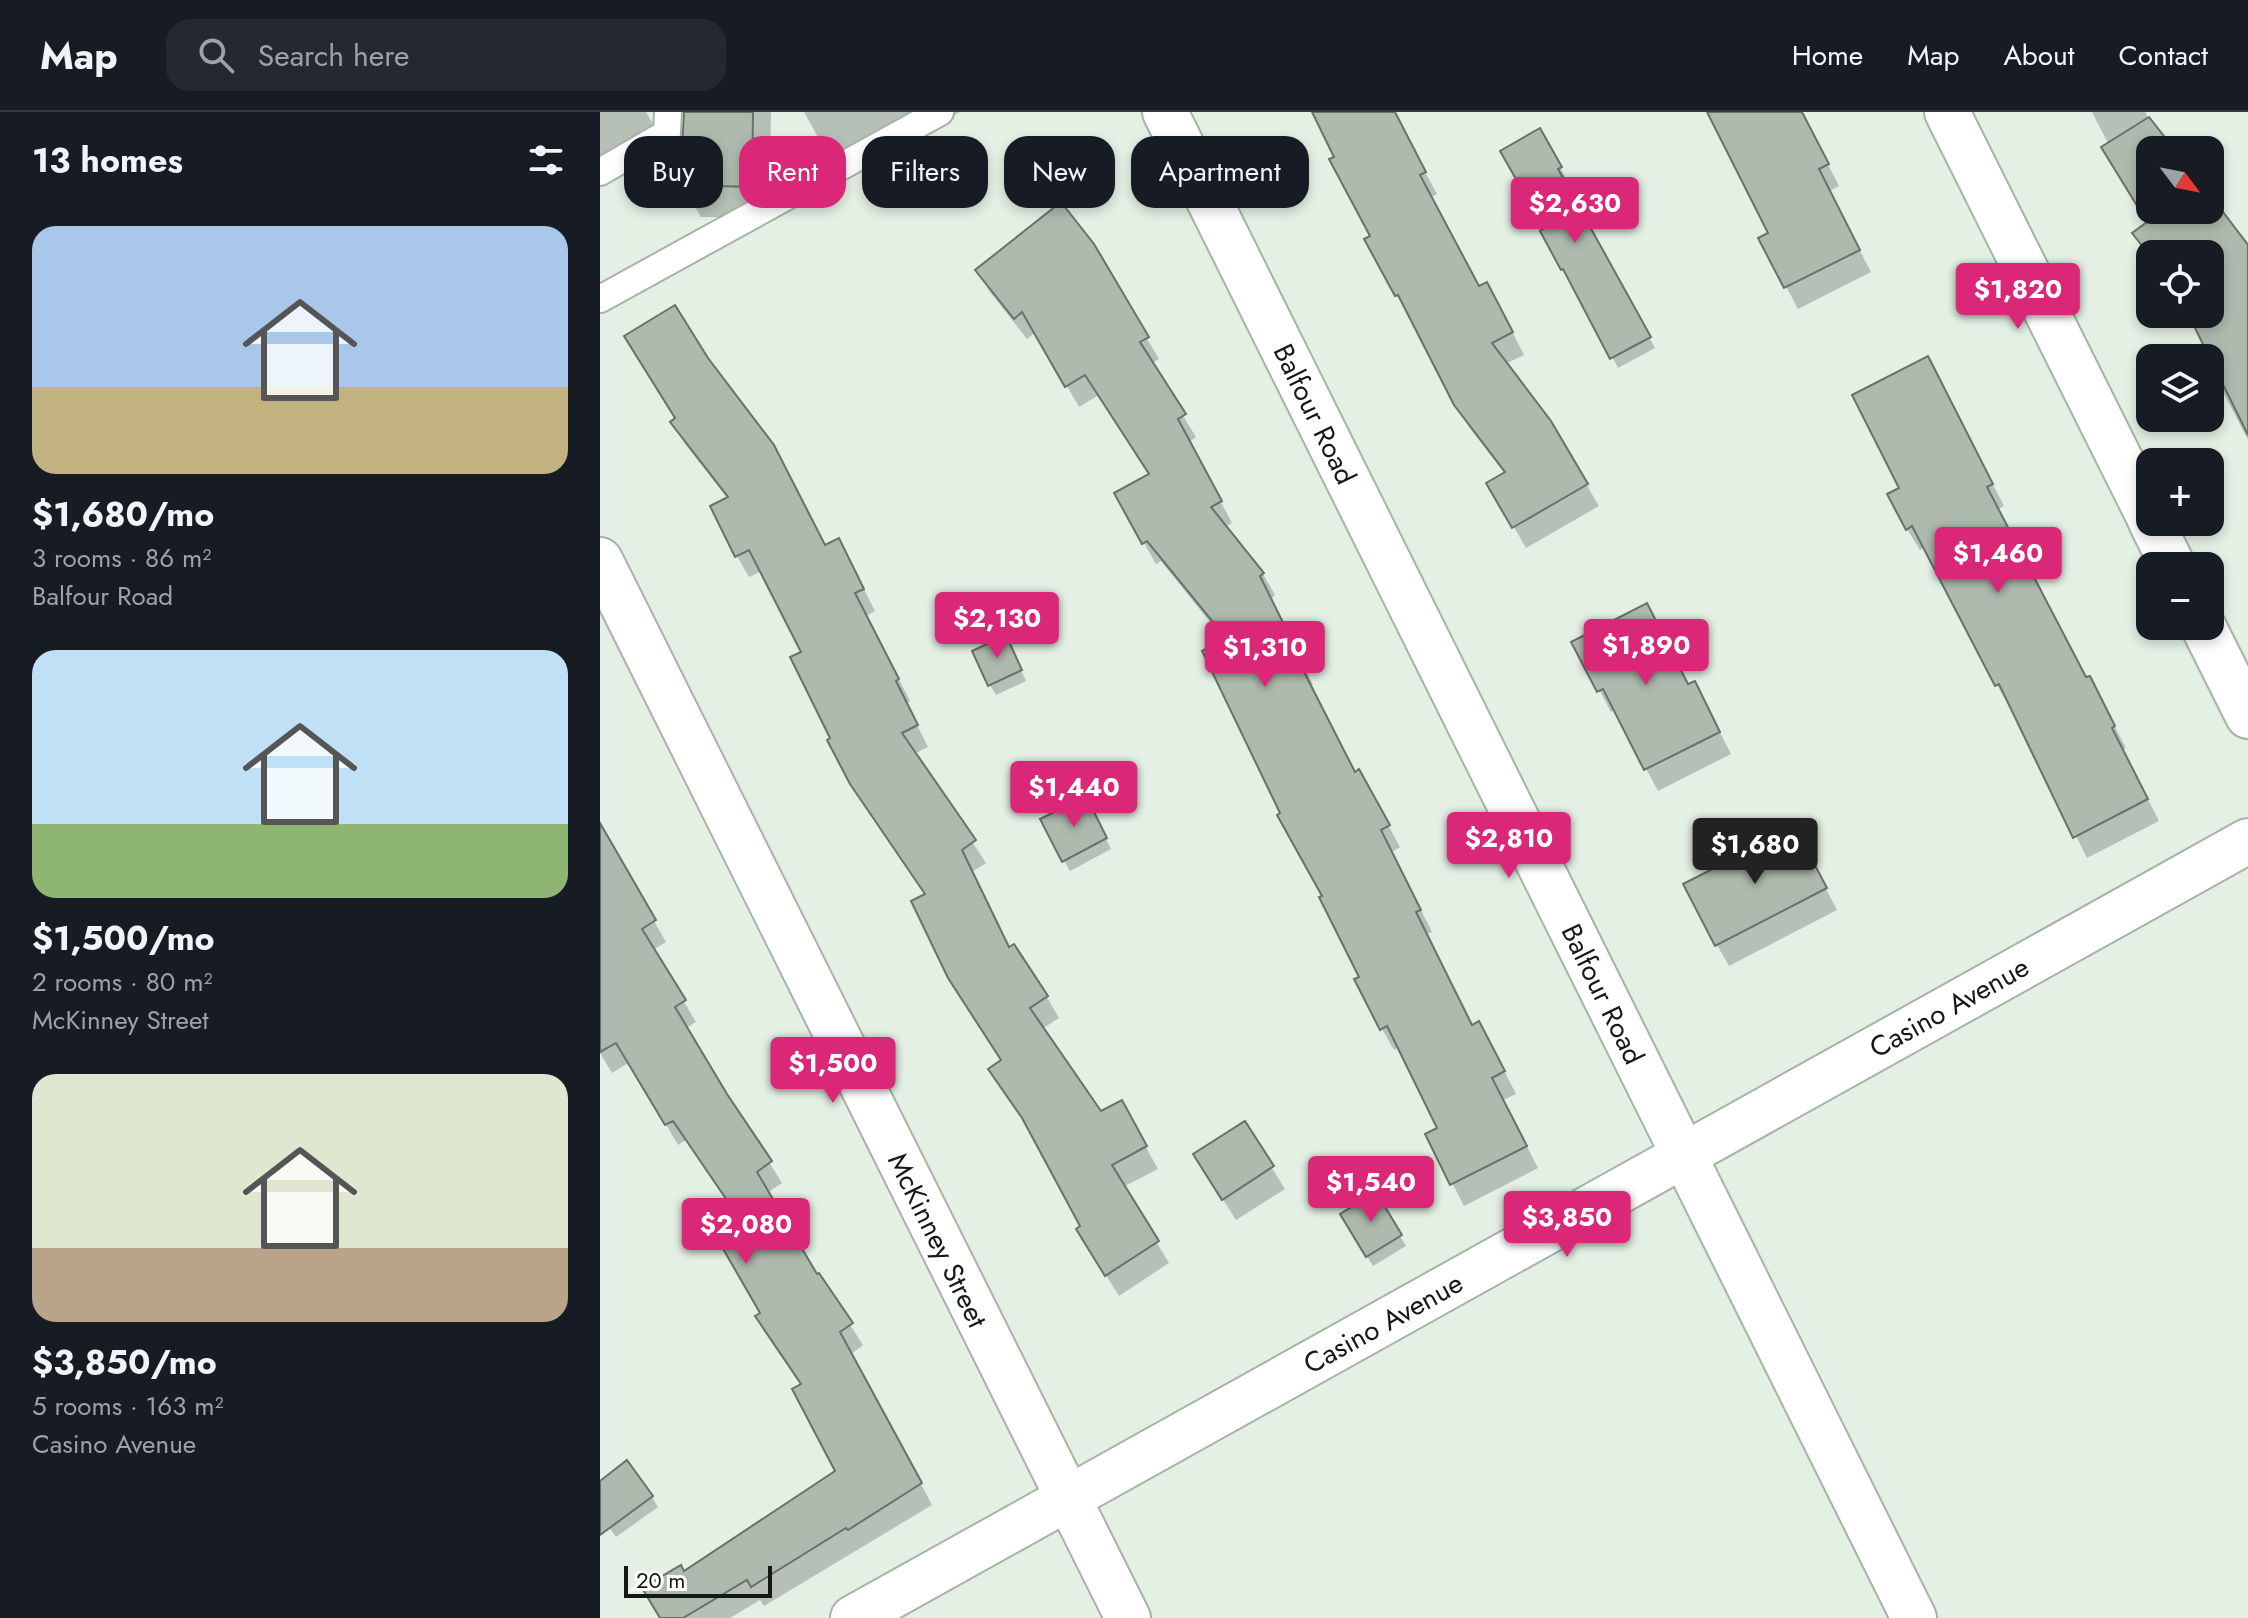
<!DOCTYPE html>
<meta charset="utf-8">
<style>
:root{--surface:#171b24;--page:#242831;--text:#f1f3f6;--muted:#9ea1a6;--line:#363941;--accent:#db2777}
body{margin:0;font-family:Jost,sans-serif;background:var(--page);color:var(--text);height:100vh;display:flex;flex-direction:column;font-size:30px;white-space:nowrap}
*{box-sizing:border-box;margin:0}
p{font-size:26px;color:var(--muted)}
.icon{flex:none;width:44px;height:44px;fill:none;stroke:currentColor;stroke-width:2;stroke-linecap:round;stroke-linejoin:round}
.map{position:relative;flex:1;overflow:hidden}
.details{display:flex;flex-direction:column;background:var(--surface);width:600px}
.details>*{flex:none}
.banner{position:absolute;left:24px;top:24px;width:760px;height:72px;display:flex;gap:16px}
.needle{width:52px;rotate:122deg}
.controls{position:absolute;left:1536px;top:24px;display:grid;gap:16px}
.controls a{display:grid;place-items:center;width:88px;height:88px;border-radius:16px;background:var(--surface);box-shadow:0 4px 12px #0003;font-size:40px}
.scale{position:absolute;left:24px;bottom:20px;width:148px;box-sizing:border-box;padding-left:8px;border:4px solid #151914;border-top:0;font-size:22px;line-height:28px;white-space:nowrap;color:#151914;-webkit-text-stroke:6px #fff;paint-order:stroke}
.price{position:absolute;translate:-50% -68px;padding:0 18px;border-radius:8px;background:var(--accent);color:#fff;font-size:26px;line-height:52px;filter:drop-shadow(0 2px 4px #0008)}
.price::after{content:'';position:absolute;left:50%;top:48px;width:24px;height:18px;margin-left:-12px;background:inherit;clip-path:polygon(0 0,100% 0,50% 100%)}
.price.on{background:#222;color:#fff}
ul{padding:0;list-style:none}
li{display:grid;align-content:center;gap:16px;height:424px;padding:0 32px}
li span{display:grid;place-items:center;height:248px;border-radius:24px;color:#555}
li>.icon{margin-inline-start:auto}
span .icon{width:144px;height:144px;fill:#fffc;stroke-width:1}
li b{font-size:34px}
h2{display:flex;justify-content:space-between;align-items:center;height:96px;padding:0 32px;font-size:34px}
.chip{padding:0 28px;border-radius:24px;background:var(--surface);box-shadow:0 4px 12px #0003;font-size:28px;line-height:72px}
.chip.on{background:var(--accent);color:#fff}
header{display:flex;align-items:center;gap:48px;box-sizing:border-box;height:112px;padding:0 40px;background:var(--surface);border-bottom:2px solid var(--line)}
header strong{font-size:38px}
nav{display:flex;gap:44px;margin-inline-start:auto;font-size:28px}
.search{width:560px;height:72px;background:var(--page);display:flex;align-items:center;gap:20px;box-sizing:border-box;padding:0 28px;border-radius:24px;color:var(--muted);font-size:30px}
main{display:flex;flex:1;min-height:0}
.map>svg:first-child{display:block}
.shadow{fill:#0003}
.building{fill:#aebaad;stroke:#687267;stroke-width:2}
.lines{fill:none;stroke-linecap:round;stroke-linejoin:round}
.service-casing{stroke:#a8b3a7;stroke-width:30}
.minor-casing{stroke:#a8b3a7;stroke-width:48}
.service{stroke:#fff;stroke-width:26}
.minor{stroke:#fff;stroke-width:44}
.labels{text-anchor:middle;stroke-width:6;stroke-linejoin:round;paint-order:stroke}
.street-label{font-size:28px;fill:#151914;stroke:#fff}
</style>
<header>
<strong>Map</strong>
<div class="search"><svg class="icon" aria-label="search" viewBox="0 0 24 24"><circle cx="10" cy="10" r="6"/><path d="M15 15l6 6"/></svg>Search here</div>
<nav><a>Home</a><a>Map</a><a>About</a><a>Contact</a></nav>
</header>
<main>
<section class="details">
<h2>13 homes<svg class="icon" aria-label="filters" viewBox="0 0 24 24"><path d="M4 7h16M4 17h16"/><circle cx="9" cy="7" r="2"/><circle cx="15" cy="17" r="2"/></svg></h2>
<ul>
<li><span style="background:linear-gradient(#a9c7e8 65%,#c2b280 0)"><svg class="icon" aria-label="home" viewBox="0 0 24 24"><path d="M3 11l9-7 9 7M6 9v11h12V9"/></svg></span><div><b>$1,680/mo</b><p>3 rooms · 86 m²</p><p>Balfour Road</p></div></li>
<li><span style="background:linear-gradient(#bfe0f5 70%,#8fb573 0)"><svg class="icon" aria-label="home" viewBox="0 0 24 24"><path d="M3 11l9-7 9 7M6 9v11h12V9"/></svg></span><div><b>$1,500/mo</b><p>2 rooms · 80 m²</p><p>McKinney Street</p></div></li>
<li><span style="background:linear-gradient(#dfe7d0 70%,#b9a48a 0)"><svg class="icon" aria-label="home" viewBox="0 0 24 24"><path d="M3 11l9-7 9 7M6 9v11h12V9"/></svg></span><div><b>$3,850/mo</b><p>5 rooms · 163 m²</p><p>Casino Avenue</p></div></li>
</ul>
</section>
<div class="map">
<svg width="1648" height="1506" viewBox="0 0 1648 1506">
<rect width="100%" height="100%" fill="#e4f0e4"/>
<g class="shadow">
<path d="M0,0H46L56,17L0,49Z"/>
<path d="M86,0H171L169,106L101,105L82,73Z"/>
<path d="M204,0H360L240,65Z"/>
<path d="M715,0H785L811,34L837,82L831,85L879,176L899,194L924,243L905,252L949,310L999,394L926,436L889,372L905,362L869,315L797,183Z"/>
<path d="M1108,0H1201L1239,74L1229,79L1271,160L1198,197L1161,127L1171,122Z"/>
<path d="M1492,0H1545L1568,38H1550V98H1610V87L1648,141V328L1620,274L1625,271L1590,202H1610V142H1550V146L1535,122L1549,111Z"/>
<path d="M939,19L966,66L962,68L1055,236L1018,256L971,166L968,167L943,119L947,117Z"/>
<path d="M492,134L559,247L551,252L596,325L589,330L632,411L625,415L663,462L675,483L671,487L713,573L711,574L755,662L771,681L800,735L792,740L832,820L827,822L873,914L891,933L916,982L903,988L938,1056L864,1094L828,1023L840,1017L799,935L794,938L782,917L724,785L683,702L625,529L561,449L556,452L544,431L550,363L499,283L479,295L436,220L427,227L390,180L377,158Z"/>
<path d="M1339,268L1404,394L1398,397L1486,568L1501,588L1526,636L1523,638L1559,709L1487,746L1411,593L1409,594L1397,573L1325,435L1320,438L1307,417L1302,376Z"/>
<path d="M73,310L226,435L250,450L275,499L266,504L310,589L306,591L328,635L314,642L386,751L372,760L409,837L447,885L459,906L442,917L500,1002L533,1012L558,1057L523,1075L569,1151L519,1184L491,1139L483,1115L433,1022L403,979V949L326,784L233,627L203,540L162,459L149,465L137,444L128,387L85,332Z"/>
<path d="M974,530L1089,574L1106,593L1131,642L1058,679L1015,598L1011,600Z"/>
<path d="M411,536L426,569L396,583L390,573Z"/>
<path d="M491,697L511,737L470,759L464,749Z"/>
<path d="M0,715L66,830L53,838L96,910L86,916L182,1071L167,1081L216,1165L218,1163L263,1233L251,1242L332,1393L164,1494L160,1488L130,1506H62L83,1462L238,1360L202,1274L163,1201L140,1108L86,1028L78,1033L30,950L12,961L0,941Z"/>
<path d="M1206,739L1237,798L1129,854L1117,833Z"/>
<path d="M644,1011L685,1077L636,1108L608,1064Z"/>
<path d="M776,1083L806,1134L773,1154L742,1102Z"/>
<path d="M0,1371L52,1385L58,1395L16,1425L0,1403Z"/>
</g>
<g class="building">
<path d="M84,0H153L152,75L80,73Z"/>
<path d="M712,0H795L826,60L820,63L879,174L887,170L913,220L892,231L951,309L988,372L912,416L886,371L905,360L854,293L798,183L795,184L764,127L770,124L729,47L734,45Z"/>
<path d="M1107,0H1202L1229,52L1219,57L1260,138L1184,176L1158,126L1168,121Z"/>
<path d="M1549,5L1575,38H1550V98H1610V83L1648,133V323L1588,202H1610V142L1550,144L1532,121L1547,110L1501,35Z"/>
<path d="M940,16L962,55L958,57L1051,225L1010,247L963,157L961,158L940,119L944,116L900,39Z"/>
<path d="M461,90L494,132L549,225L540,230L586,302L578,307L622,389L611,395L664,461L660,464L703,551L700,552L755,660L759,657L790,713L781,718L821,798L816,800L872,913L879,909L905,959L892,966L927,1034L850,1073L825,1022L837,1016L787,914L780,918L754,867L759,865L719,785L722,784L677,703L680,701L602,539L626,526L547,429L542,432L514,381L549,362L485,263L465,275L422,200L414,207L375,158Z"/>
<path d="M75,193L108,246L174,333L225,433L239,426L264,477L255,481L299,567L296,569L318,613L302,621L376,728L362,738L409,835L414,832L448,884L430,896L501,999L522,988L547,1034L512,1053L559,1129L505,1164L476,1117L480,1114L422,1006L388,957L401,948L348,866L311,789L325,782L250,672L227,628L230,626L190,545L201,540L149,438L135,445L110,394L128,385L70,310L75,306L24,224Z"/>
<path d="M1328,244L1393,372L1387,375L1486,565L1490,564L1515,614L1512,616L1548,687L1473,726L1399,572L1395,574L1312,414L1306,418L1287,382L1299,376L1252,283Z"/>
<path d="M1047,491L1088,572L1095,569L1120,620L1044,658L1003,577L997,580L971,530Z"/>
<path d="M406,523L422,558L388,574L372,539Z"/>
<path d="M486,684L507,726L462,750L440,707Z"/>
<path d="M0,711L56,808L42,817L86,888L75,895L127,982L172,1049L157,1060L217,1162L219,1161L253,1211L240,1220L322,1371L248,1418L246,1416L151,1475L147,1468L83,1506H60L42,1476L81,1453L84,1459L235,1359L192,1277L201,1272L155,1204L160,1201L114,1121L139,1106L73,1009L65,1013L16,931L0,940Z"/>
<path d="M1195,715L1227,776L1115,834L1083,772Z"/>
<path d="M645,1009L674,1054L622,1088L593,1042Z"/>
<path d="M776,1080L802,1123L766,1145L740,1102Z"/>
<path d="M27,1348L53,1384L0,1423V1369Z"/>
</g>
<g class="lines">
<defs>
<g id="service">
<path d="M0,60L67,21L68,0"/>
<path d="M0,187L340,0"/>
</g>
<g id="minor">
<path d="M565,0L1314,1506"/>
<path d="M1347,0L1550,407"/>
<path d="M1551,410L1573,454"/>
<path d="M0,448L528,1506"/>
<path d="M1603,514L1648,604"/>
<path d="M253,1506L1648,729"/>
</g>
</defs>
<use href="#service" class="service-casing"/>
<use href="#minor" class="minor-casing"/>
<use href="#service" class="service"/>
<use href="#minor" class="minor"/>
</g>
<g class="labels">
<g class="street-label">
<text transform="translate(715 302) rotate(64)" y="10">Balfour Road</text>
<text transform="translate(1003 882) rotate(64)" y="10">Balfour Road</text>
<text transform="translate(1349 895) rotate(-29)" y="10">Casino Avenue</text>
<text transform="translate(338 1128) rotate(64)" y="10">McKinney Street</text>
<text transform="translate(783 1211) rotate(-29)" y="10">Casino Avenue</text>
</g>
</g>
</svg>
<div class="controls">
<a><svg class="needle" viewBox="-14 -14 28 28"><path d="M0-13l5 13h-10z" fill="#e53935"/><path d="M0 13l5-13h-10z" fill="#9ea1a6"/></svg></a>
<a><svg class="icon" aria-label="locate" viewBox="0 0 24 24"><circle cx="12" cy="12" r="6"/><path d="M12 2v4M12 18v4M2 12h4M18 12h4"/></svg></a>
<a><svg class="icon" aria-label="layers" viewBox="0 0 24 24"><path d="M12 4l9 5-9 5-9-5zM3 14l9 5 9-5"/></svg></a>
<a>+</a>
<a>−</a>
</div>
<div class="scale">20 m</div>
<b class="price" style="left:975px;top:133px">$2,630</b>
<b class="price" style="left:1418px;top:219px">$1,820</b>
<b class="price" style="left:1398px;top:483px">$1,460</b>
<b class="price" style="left:397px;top:548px">$2,130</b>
<b class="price" style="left:1046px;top:575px">$1,890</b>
<b class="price" style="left:665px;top:577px">$1,310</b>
<b class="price" style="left:474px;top:717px">$1,440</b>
<b class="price" style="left:909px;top:768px">$2,810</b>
<b class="price on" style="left:1155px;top:774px">$1,680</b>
<b class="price" style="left:233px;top:993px">$1,500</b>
<b class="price" style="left:771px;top:1112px">$1,540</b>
<b class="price" style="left:967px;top:1147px">$3,850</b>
<b class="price" style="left:146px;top:1154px">$2,080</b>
<div class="banner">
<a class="chip">Buy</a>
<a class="chip on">Rent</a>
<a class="chip">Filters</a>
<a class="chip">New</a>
<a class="chip">Apartment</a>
</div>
</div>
</main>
